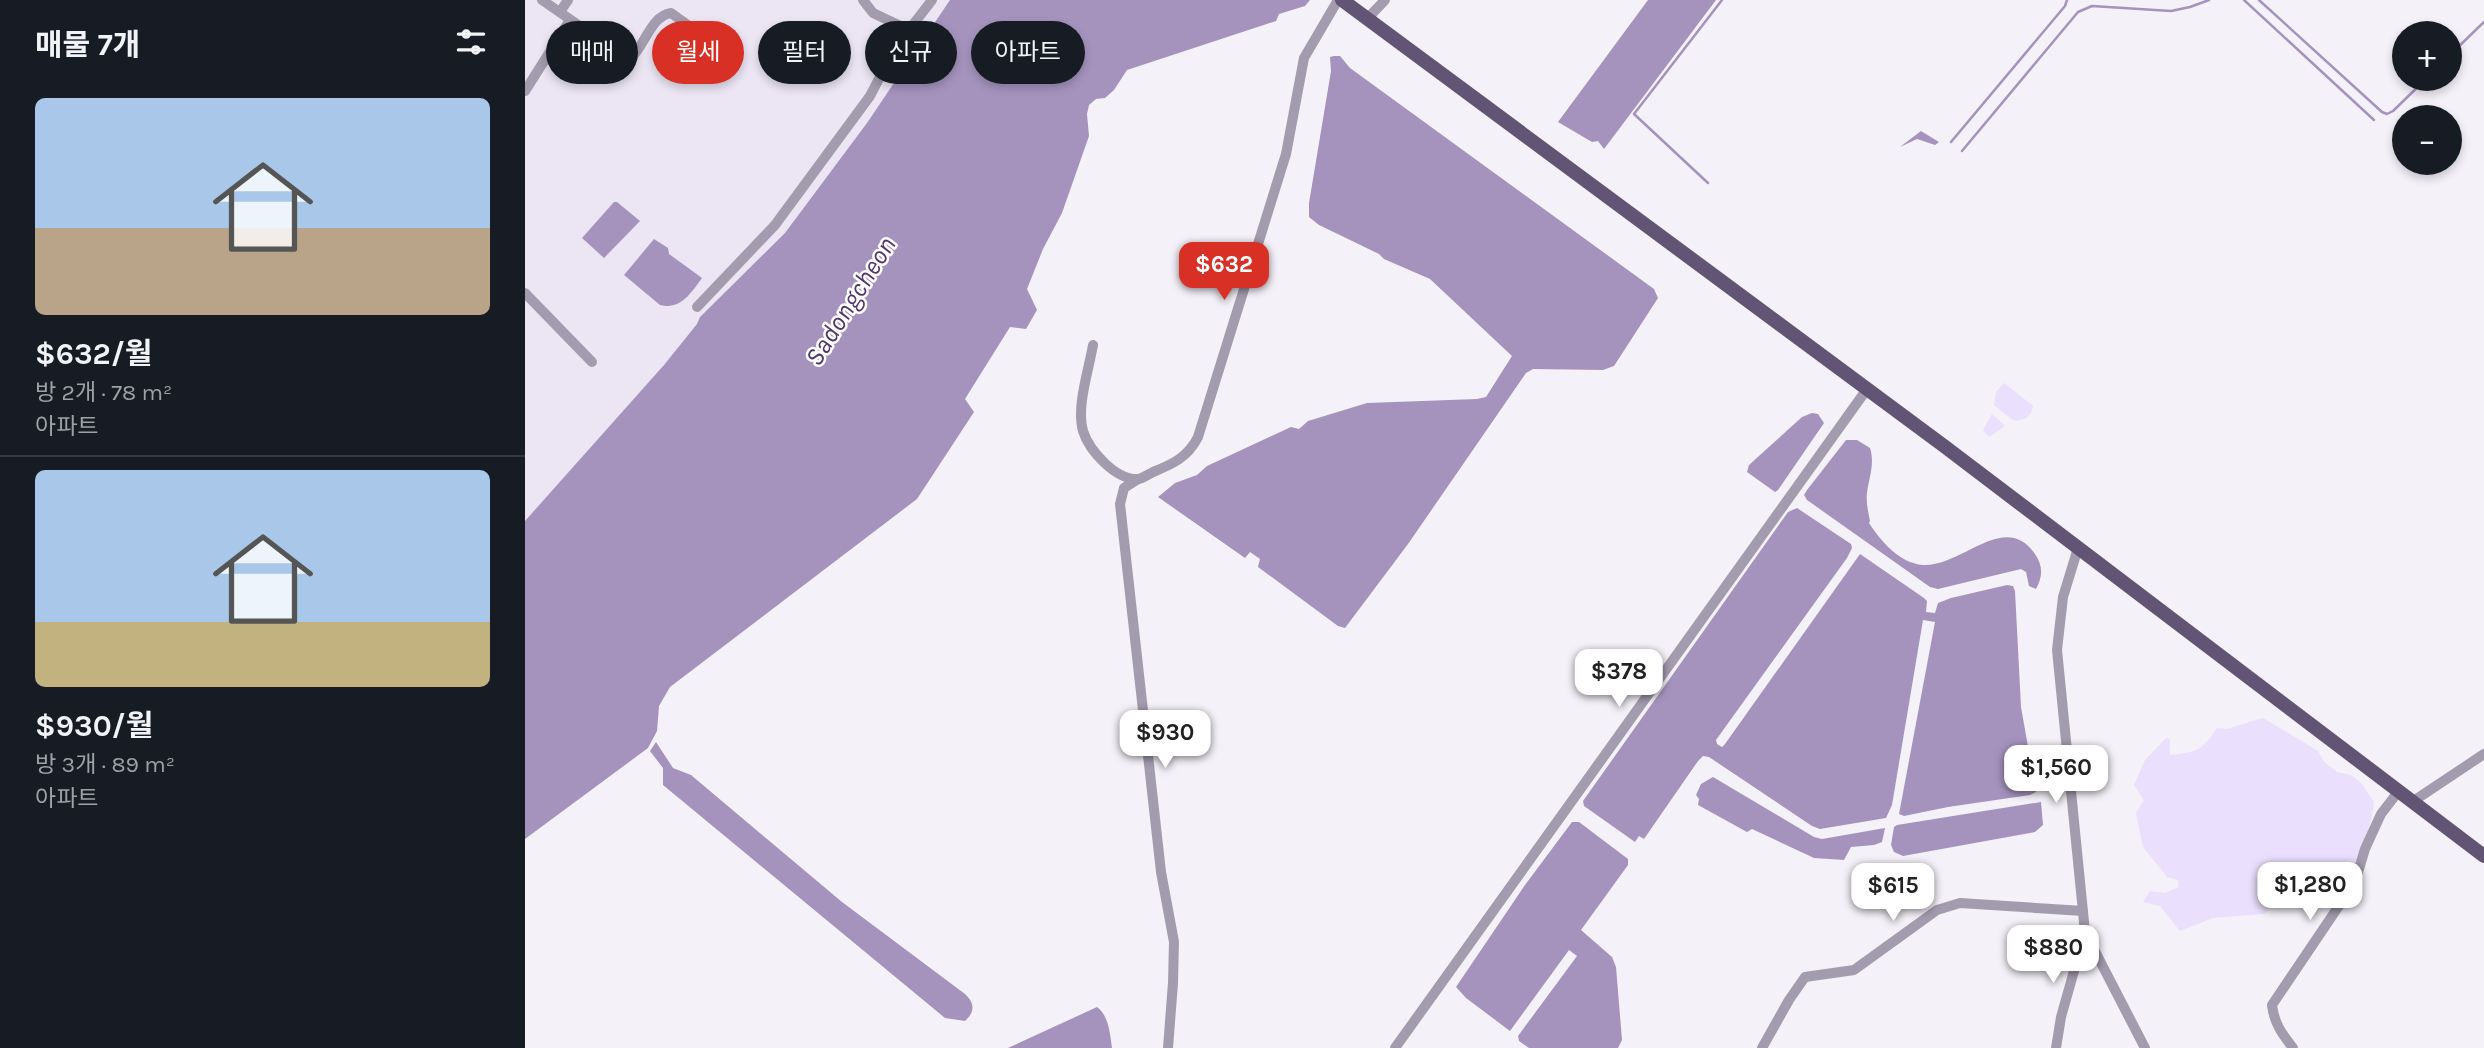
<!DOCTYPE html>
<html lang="ko">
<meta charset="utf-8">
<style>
:root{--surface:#171b24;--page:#20242c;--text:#f1f3f6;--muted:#9ea1a6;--line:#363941;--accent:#d93025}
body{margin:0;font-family:Karla,"Noto Sans KR",sans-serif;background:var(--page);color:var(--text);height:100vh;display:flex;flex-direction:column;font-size:26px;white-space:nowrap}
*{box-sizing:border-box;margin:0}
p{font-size:23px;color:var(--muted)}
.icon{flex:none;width:38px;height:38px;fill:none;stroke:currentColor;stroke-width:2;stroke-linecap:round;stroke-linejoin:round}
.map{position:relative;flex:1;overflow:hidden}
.drawer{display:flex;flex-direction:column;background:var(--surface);width:525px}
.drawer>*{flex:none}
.banner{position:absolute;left:21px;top:21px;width:665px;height:63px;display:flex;gap:14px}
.fabs{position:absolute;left:1867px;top:21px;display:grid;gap:14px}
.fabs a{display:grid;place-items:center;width:70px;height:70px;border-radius:50%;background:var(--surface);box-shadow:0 4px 10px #0003;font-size:35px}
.price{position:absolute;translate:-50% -60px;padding:0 16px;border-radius:14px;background:#fff;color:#222;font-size:23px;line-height:46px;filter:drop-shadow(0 2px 4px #0008)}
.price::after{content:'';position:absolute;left:50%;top:42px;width:21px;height:16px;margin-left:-10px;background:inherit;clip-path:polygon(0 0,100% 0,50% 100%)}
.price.selected{background:var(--accent);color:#fff}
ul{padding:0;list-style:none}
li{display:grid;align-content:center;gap:14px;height:371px;padding:0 35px}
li+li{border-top:2px solid var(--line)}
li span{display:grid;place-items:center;height:217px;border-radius:10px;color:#555}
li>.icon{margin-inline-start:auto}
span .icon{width:126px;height:126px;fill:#fffc;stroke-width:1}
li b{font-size:30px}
h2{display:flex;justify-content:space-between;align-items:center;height:84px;padding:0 35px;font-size:30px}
.pill{padding:0 24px;border-radius:32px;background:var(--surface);box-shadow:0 4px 10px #0003;font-size:24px;line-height:63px}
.pill.selected{background:var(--accent);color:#fff}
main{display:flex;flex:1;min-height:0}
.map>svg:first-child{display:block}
.built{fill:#ebe5f4}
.green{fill:#eadffc}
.water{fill:#a593be}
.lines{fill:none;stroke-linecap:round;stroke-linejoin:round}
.stream{stroke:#a593be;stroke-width:2.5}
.minor{stroke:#a39bae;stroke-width:10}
.major{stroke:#625475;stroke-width:14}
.labels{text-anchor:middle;stroke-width:5;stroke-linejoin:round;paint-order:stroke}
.water-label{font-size:26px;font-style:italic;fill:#50366e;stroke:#fff}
</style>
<main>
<section class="drawer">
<h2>매물 7개<svg class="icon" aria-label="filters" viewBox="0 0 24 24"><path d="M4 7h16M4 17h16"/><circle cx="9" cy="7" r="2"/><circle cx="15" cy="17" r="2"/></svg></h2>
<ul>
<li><span style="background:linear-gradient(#a9c7e8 60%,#b9a48a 0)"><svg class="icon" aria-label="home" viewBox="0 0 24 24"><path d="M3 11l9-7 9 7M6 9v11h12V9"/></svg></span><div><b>$632/월</b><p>방 2개 · 78 m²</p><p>아파트</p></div></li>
<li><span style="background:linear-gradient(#a9c7e8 70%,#c2b280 0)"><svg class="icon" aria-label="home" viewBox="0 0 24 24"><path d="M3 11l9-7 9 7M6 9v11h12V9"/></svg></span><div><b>$930/월</b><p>방 3개 · 89 m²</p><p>아파트</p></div></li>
</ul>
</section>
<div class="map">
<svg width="1959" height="1048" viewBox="0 0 1959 1048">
<rect width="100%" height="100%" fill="#f4f1f8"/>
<path class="built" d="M0,0H468L0,541Z"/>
<g class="green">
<path d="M1479,383L1508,406C1507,416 1498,422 1488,420L1469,405L1471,392Z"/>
<path d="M1467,414L1480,426L1464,437L1458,430Z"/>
<path d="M1738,718L1793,751L1799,762L1812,772L1826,775L1836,783L1849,802C1846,825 1834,874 1817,889C1812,894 1804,897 1798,901L1786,898L1775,906L1756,900L1739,914L1688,918L1655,931L1635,906L1618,902L1625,891L1640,893L1654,887L1653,880L1642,877L1618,847L1611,813L1619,800L1609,785L1620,760L1641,738L1645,739V755C1672,752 1677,751 1692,728L1702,729Z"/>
</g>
<g class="water">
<path d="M425,0H785L780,6L754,14L751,21L602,70L589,90L580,98L571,99L564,105L562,114L564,136L537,213L518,249L502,289L512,310L501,329L485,327L440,399L449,412L392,499L145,687L134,706L132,731L123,748L0,839V521L139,365L172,324L175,317L260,233L342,123Z"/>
<path d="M1123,0H1191L1079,149L1073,141L1067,142L1033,122Z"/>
<path d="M809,56H815L825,68L1129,289L1133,298L1089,366L1078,370L1008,369L1001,373L883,544L820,628L813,626L733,567L735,559L725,552L720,558L633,497L650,483L672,475L682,466L766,427L774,429L783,421L842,403L952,399L961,397L987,356L905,279L859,259L854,254L794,225L784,217V203L806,71L805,57Z"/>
<path d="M1396,131L1414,142L1410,145L1392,139L1375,147Z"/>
<path d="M89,202H92L115,221L79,258L57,238Z"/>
<path d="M129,239L143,248L144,254L177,278C166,293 156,310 135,305L99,275Z"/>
<path d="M1287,413L1293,414L1299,423L1253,490L1250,492L1222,472L1224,465L1277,417Z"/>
<path d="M1321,440H1332L1345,448C1350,464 1344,477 1342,493C1341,503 1343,511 1345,521L1344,523C1356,541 1374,563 1398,565C1437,567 1480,510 1510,554C1518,566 1518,576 1511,589L1504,586L1501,572L1496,569L1413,589L1405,587L1282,500L1279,495L1282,490Z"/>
<path d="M1272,508L1326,544L1327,548L1322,558L1191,740L1192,744L1197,747L1200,744L1335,554L1399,598L1402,601L1401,612L1410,613L1413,603L1426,598L1482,585L1488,586L1490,591L1496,707L1511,792L1505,795L1423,807L1379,816L1374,814L1410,622L1398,620L1367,805L1361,818L1295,829L1287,826L1184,757L1178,756L1173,761L1119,839L1114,836L1110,842L1059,806L1058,801L1263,512Z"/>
<path d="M131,742L148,768L166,775L317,902L440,994C450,1003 450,1012 440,1021L420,1018L138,785V768L125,751Z"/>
<path d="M1188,777L1289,837L1297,839L1360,828L1357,842L1349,845L1326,847L1319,860L1289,858L1227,829L1222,832L1173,805L1174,799L1171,795L1176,784Z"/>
<path d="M1516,802L1518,825L1510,832L1378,856L1369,852L1366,845L1369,827L1372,825Z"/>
<path d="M1047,822H1054L1103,859V865L1056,930L1087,957L1091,967L1097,1040L1093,1048H1004L994,1041L993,1036L1052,956L1044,950L985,1031L941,998L931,987L1000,885Z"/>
<path d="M572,1007C584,1016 585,1034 587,1048H483Z"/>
</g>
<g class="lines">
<g class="stream">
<path d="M1719,0L1849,120"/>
<path d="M1734,0L1857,112L1862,114L1868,111L1901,79"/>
<path d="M1925,55L1959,22"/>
<path d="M1426,142L1540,6L1542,0"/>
<path d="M1437,151L1553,12L1567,6L1646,11L1665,7L1684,0"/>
<path d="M1183,183L1109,114L1197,0"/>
</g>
<g class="minor">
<path d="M17,0L101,58H106C120,45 126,16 146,13L167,28"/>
<path d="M338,0L348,13L384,30"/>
<path d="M35,12L43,0"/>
<path d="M842,19L860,0"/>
<path d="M0,91L45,20"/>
<path d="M0,293L67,362"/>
<path d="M172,307L250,225L345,96L358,71L384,30L407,0"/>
<path d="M568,345C564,369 551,407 558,431C564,450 590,480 613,479C617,479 624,474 628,472C648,464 663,457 673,437L761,154L779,58L813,0"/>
<path d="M613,479L599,488L595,504L636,872L649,942L648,983L643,1048"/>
<path d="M1553,548L1538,597L1532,650L1560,932L1620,1048"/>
<path d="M1887,802L1959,754"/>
<path d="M870,1048L1342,389"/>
<path d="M1237,1048L1264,1000L1280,977L1329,970L1412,910L1435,903L1558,911"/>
<path d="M1531,1048L1536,1017L1560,932"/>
<path d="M1768,1048C1757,1034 1749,1023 1747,1005L1830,882L1840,849L1856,814L1873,792"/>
</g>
<path class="major" d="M817,0L1419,446L1959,856"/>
</g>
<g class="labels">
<g class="water-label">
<text transform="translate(325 301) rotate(-58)" y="9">Sadongcheon</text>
</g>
</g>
</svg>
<div class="fabs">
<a>+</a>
<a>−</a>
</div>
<b class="price selected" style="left:699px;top:302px">$632</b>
<b class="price" style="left:1094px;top:709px">$378</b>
<b class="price" style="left:640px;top:770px">$930</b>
<b class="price" style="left:1531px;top:805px">$1,560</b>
<b class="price" style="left:1785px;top:922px">$1,280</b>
<b class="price" style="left:1368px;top:923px">$615</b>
<b class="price" style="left:1528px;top:985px">$880</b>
<div class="banner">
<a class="pill">매매</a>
<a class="pill selected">월세</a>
<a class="pill">필터</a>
<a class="pill">신규</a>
<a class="pill">아파트</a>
</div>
</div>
</main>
